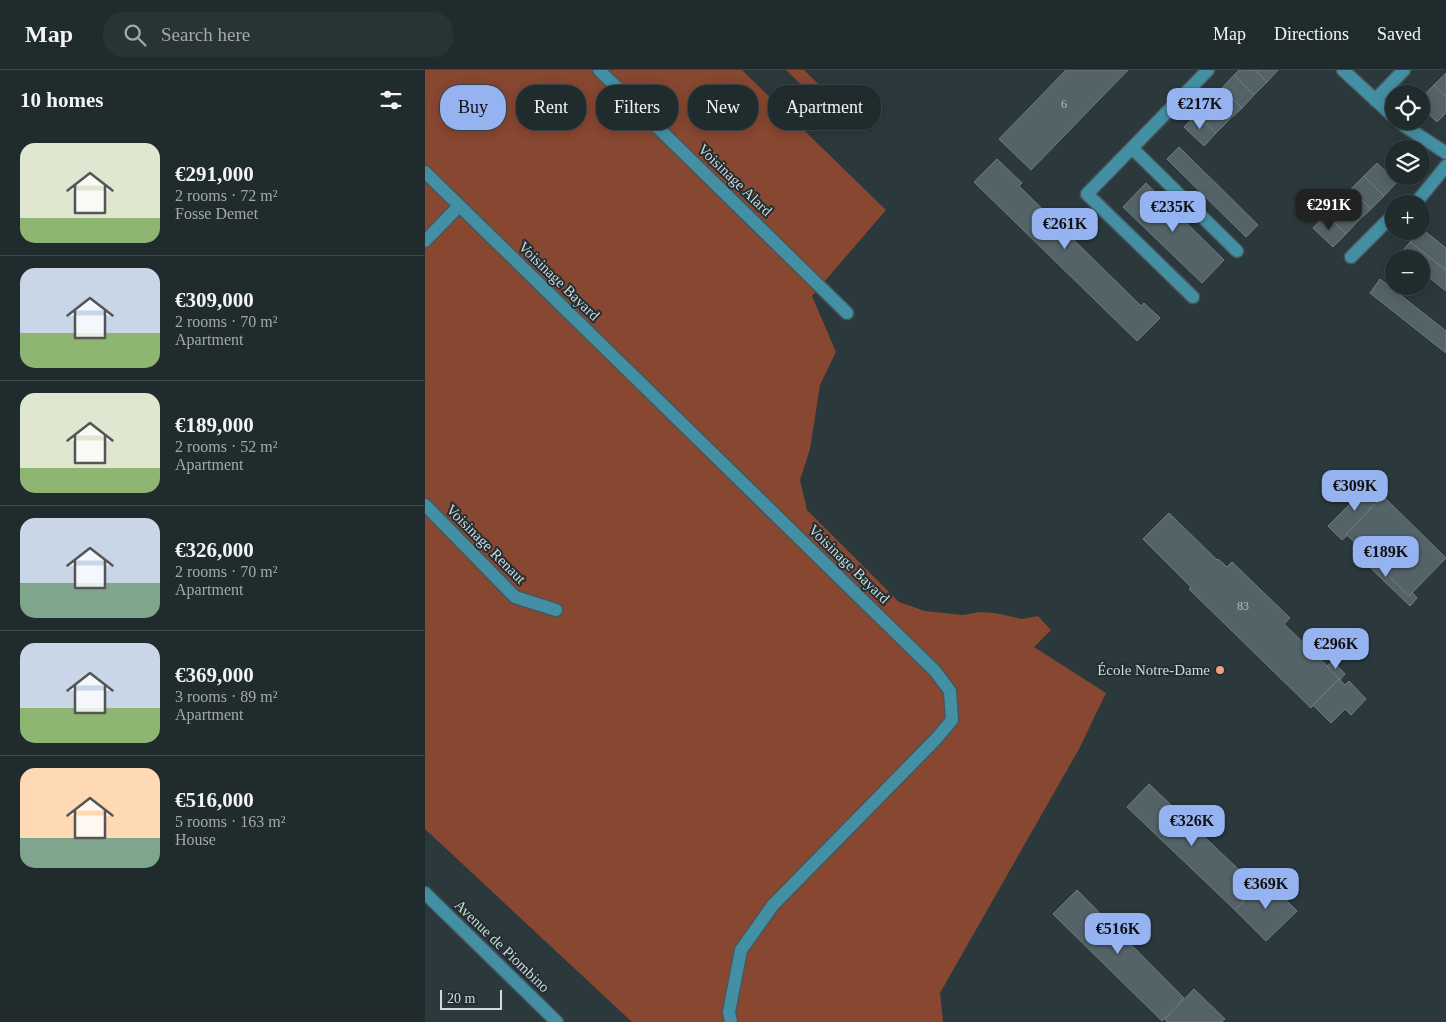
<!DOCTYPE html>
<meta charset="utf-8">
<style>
:root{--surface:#202b2e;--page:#283336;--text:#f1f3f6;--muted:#a2a7aa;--line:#3d474a;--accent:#95b2f1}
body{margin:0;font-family:"Times New Roman",serif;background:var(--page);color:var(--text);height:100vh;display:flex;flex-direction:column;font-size:19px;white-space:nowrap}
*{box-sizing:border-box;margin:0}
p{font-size:16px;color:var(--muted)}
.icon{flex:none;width:28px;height:28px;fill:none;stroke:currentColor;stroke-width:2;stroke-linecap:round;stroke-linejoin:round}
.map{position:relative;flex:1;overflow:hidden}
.panel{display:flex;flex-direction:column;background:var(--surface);width:425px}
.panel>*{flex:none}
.hud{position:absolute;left:15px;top:15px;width:475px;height:45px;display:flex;gap:10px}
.buttons{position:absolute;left:960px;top:15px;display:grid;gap:10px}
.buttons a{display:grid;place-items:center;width:45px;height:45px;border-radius:50%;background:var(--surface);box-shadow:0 2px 12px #0003,0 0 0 1px var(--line);font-size:25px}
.scale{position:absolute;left:15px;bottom:12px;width:62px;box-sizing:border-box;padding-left:5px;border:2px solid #d0d9dc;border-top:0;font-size:14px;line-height:18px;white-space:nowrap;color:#d0d9dc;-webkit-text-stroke:4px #212f33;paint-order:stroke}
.price{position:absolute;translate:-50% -42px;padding:0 11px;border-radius:10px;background:var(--accent);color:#111;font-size:16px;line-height:32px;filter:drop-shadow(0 1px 2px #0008)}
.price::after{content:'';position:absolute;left:50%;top:30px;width:15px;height:11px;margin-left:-8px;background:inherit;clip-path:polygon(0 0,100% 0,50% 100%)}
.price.active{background:#222;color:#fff}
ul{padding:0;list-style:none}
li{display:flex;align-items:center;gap:15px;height:125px;padding:0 20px}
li+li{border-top:1px solid var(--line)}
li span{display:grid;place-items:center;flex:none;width:140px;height:100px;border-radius:15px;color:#555}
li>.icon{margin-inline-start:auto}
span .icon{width:60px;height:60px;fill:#fffc;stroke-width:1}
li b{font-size:21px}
h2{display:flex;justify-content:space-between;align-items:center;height:60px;padding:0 20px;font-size:21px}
.pill{padding:0 18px;border-radius:20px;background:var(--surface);box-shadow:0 2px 12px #0003,0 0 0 1px var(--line);font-size:18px;line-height:45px}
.pill.active{background:var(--accent);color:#111}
header{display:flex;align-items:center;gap:30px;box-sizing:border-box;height:70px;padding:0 25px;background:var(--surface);border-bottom:1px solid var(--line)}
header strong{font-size:24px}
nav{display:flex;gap:28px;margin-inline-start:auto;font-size:18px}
.search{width:350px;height:45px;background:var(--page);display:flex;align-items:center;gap:12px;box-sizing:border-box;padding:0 18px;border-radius:20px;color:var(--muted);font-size:19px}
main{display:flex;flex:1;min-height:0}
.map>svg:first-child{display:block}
.green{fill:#874731}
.building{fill:#546368;stroke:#6e7e82}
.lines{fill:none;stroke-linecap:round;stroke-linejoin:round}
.minor-casing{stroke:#49565a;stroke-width:15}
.minor{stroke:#4390a4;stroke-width:12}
.poi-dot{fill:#f39f83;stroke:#212f33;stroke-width:2}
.labels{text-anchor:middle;stroke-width:4;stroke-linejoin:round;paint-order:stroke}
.number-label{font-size:12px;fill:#b1bcbf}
.street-label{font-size:15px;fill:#d0d9dc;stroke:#212f33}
.poi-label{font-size:15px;fill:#d0d9dc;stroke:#212f33;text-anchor:end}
</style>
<header>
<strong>Map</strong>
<div class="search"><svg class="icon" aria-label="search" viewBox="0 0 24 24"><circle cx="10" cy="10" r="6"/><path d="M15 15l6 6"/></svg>Search here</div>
<nav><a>Map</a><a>Directions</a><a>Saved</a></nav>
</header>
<main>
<section class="panel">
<h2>10 homes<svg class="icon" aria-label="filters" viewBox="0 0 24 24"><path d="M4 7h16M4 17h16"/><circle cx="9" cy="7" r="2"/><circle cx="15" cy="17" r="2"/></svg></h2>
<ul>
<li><span style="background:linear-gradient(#dfe7d0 75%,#8fb573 0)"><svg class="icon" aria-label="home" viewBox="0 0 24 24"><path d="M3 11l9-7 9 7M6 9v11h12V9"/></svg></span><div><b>€291,000</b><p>2 rooms · 72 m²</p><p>Fosse Demet</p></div></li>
<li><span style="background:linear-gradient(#c9d6e8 65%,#8fb573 0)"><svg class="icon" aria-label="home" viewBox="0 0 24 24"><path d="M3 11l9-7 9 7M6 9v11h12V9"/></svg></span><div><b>€309,000</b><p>2 rooms · 70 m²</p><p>Apartment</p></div></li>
<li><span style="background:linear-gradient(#dfe7d0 75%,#8fb573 0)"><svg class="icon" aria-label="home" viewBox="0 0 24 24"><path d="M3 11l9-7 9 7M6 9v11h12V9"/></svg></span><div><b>€189,000</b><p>2 rooms · 52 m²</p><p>Apartment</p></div></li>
<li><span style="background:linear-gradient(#c9d6e8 65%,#7fa58c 0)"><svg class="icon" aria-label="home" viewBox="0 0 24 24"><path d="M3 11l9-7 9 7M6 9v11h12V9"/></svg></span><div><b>€326,000</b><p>2 rooms · 70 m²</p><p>Apartment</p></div></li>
<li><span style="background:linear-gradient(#c9d6e8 65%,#8fb573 0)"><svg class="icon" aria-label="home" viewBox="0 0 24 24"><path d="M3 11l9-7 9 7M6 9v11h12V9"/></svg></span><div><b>€369,000</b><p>3 rooms · 89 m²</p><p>Apartment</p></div></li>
<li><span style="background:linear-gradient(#ffd9b3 70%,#7fa58c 0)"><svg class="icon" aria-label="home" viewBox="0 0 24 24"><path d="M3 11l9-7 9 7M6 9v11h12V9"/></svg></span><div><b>€516,000</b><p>5 rooms · 163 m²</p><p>House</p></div></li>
</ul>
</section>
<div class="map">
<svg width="1021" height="952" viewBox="0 0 1021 952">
<rect width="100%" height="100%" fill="#2b393d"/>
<g class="green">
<path d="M0,0H317L461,140L387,226L411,282L395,315L385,379L375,410L382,440L474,532L500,541L538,545L555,542L570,543L597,549L613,546L626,560L609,577L681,623L654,679L515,923L518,952H207L0,759Z"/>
<path d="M361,0H379L418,38L420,43L419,46L414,49L410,48Z"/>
</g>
<g class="building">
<path d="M641,0H703L606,100L574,69Z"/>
<path d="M814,0H830L842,12L829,25L809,5Z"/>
<path d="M830,0H853L842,12Z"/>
<path d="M1021,3V27L1009,15Z"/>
<path d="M809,5L829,25L817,38L797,18Z"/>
<path d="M1009,15L1021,27V43L1012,52L996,37V28Z"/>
<path d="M797,18L817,38L804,50L784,31Z"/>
<path d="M784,31L804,50L791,63L772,44Z"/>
<path d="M772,44L791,63L779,76L759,57Z"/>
<path d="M754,77L833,155L821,167L742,89Z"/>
<path d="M572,89L597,113L594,116L716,236L719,233L735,248L712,271L549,112Z"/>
<path d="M952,93L972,112L959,126L939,106Z"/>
<path d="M939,106L959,126L946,139L926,119Z"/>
<path d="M721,113L799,190L777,213L698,137Z"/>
<path d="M926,119L946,139L933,151L913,132Z"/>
<path d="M913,132L933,151L921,164L901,144Z"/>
<path d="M901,144L921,164L908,177L888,158Z"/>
<path d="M996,158L1021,178V200L985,172L994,161H996Z"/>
<path d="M985,172L1021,200V221L996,201V189H981L975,184Z"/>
<path d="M955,209L1021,261V283L945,223Z"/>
<path d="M944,415L957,427L921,464L923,465L917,470L903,456Z"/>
<path d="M958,426L1021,488L984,526L921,464Z"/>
<path d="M744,443L792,490L793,489L802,497L807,492L865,548L859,554L915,608L886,638L764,519L766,517L718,469Z"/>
<path d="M936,478L984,526L987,522L992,528L985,536L931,484Z"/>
<path d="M908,591L920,604L915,610L902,596Z"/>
<path d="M914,609L920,615L924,611L941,629L926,645L920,639L906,653L888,635Z"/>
<path d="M724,714L832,817L810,840L702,737Z"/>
<path d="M841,810L872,841L841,871L810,840Z"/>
<path d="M652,820L759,928L737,951L628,844Z"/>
<path d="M769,919L800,949L797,952H742L740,949Z"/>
</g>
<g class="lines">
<defs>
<g id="minor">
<path d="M174,0L422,243"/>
<path d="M918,0L969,47"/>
<path d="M950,30L979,0"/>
<path d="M974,51L981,57L1021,83"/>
<path d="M707,78L812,181"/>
<path d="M0,102L510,601L525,621L527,650L511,669L348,835L316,880L304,942L306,952"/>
<path d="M990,134L1021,96"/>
<path d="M0,171L34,136"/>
<path d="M926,187L965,148L969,147"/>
<path d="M768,227L662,124L783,0"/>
<path d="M0,435L90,527L131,540"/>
<path d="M0,823L132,952"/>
</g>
</defs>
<use href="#minor" class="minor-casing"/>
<use href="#minor" class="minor"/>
</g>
<circle class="poi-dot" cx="795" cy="600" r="5"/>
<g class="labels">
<g class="number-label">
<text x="639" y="38">6</text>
<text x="818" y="540">83</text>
</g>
<g class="street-label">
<text transform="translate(310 110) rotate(44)" y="5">Voisinage Alard</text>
<text transform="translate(134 211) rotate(44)" y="5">Voisinage Bayard</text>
<text transform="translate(61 474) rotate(45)" y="5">Voisinage Renaut</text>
<text transform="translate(424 494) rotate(44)" y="5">Voisinage Bayard</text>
<text transform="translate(77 876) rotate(44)" y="5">Avenue de Piombino</text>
</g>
<g class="poi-label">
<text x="785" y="605">École Notre-Dame</text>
</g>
</g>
</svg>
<div class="buttons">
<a><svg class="icon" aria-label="locate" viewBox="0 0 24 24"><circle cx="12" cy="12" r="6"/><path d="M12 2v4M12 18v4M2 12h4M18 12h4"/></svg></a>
<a><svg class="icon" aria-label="layers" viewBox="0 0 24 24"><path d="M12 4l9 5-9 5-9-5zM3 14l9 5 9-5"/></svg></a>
<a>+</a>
<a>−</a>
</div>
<div class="scale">20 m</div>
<b class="price" style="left:775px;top:60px">€217K</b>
<b class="price active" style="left:904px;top:161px">€291K</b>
<b class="price" style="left:748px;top:163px">€235K</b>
<b class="price" style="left:640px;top:180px">€261K</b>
<b class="price" style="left:930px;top:442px">€309K</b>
<b class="price" style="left:961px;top:508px">€189K</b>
<b class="price" style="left:911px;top:600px">€296K</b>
<b class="price" style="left:767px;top:777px">€326K</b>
<b class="price" style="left:841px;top:840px">€369K</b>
<b class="price" style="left:693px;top:885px">€516K</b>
<div class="hud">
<a class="pill active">Buy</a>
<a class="pill">Rent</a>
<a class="pill">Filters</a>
<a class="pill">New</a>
<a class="pill">Apartment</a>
</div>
</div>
</main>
